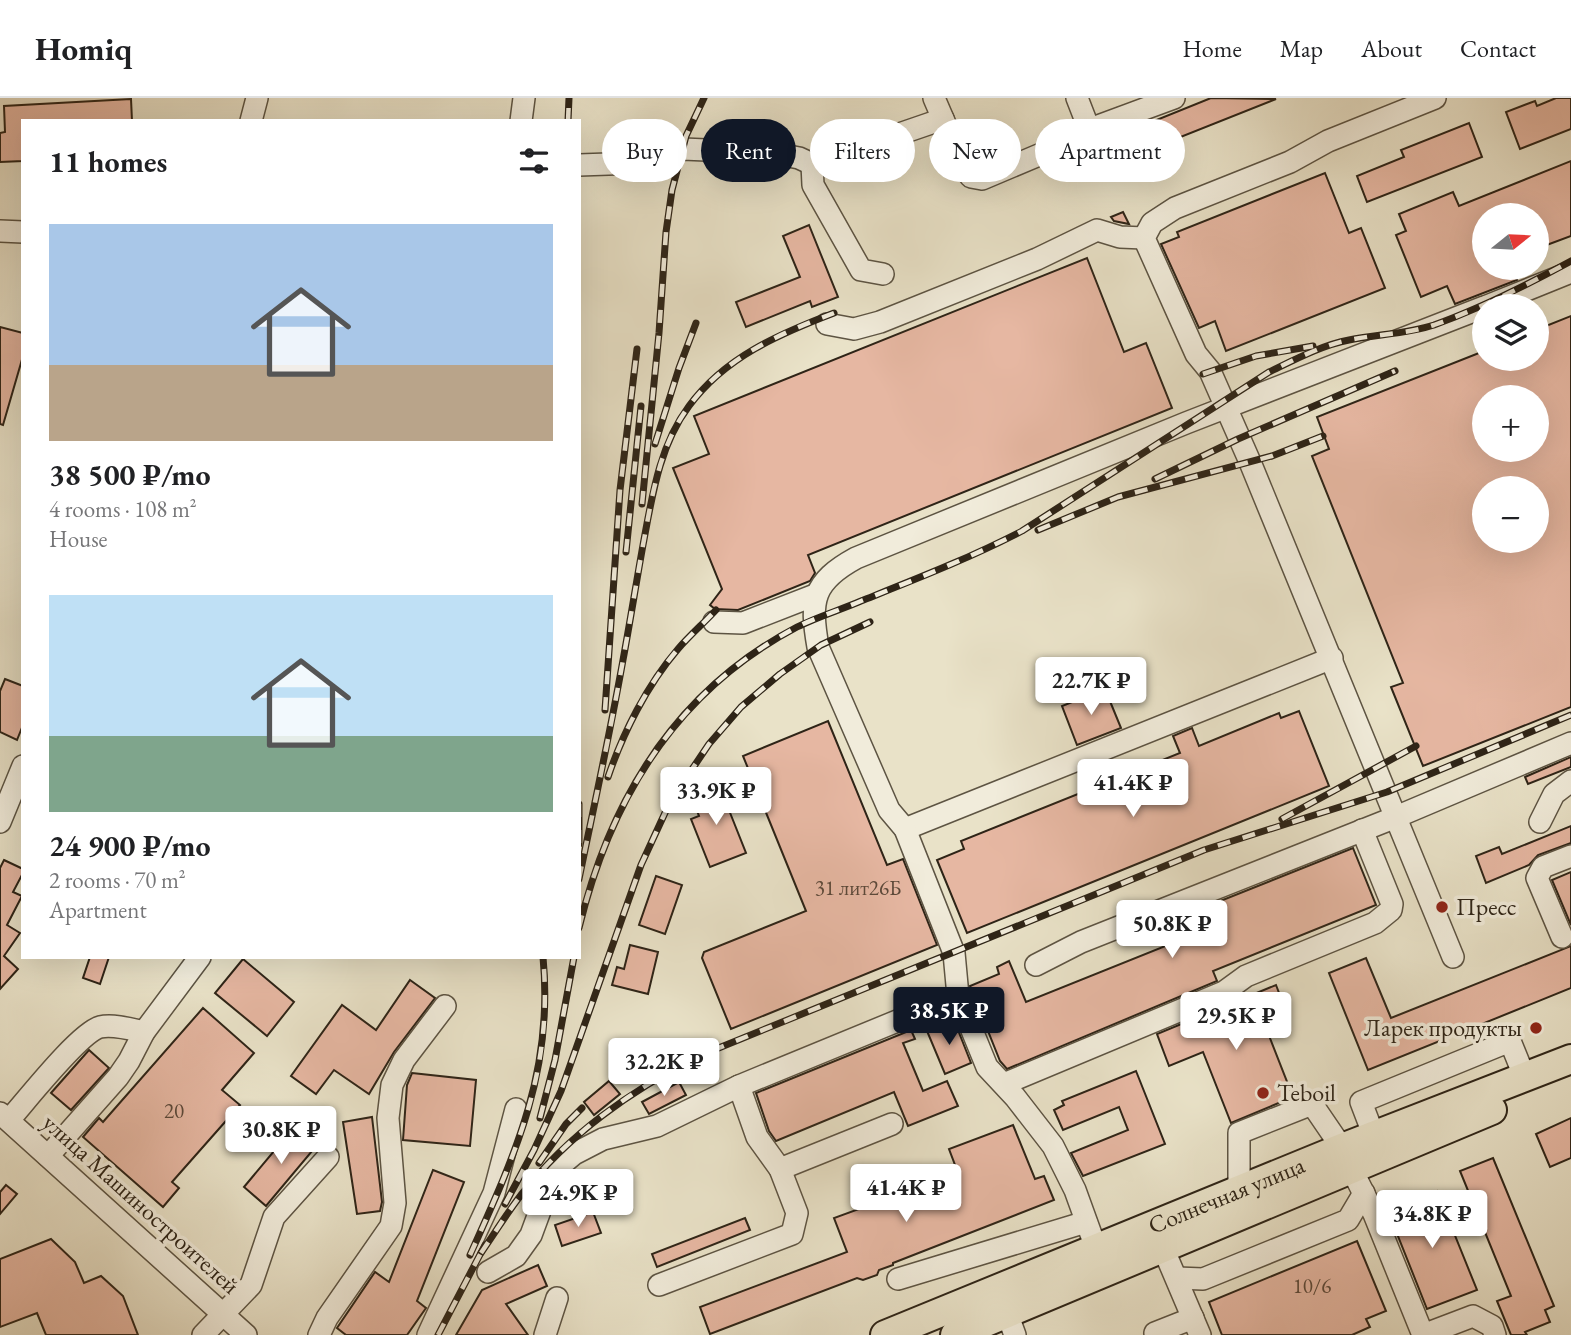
<!DOCTYPE html>
<meta charset="utf-8">
<style>
:root{--surface:#fff;--page:#f6f6f6;--text:#202124;--muted:#757577;--line:#e0e0e0;--accent:#111827}
body{margin:0;font-family:"EB Garamond",serif;background:var(--page);color:var(--text);height:100vh;display:flex;flex-direction:column;font-size:26px;white-space:nowrap}
*{box-sizing:border-box;margin:0}
p{font-size:23px;color:var(--muted)}
.icon{flex:none;width:38px;height:38px;fill:none;stroke:currentColor;stroke-width:2;stroke-linecap:round;stroke-linejoin:round}
.map{position:relative;flex:1;overflow:hidden}
.side{position:absolute;left:21px;top:21px;width:560px;height:840px;display:flex;flex-direction:column;background:var(--surface);border-radius:0px;box-shadow:0 7px 28px #0002}
.side>*{flex:none}
.top-card{position:absolute;left:602px;top:21px;width:665px;height:63px;display:flex;gap:14px}
.needle{width:46px;rotate:72deg}
.buttons{position:absolute;left:1472px;top:105px;display:grid;gap:14px}
.buttons a{display:grid;place-items:center;width:77px;height:77px;border-radius:50%;background:var(--surface);box-shadow:0 7px 28px #0002;font-size:35px}
.price{position:absolute;translate:-50% -60px;padding:0 16px;border-radius:7px;background:#fff;color:#222;font-size:23px;line-height:46px;filter:drop-shadow(0 2px 4px #0008)}
.price::after{content:'';position:absolute;left:50%;top:42px;width:21px;height:16px;margin-left:-10px;background:inherit;clip-path:polygon(0 0,100% 0,50% 100%)}
.price.current{background:var(--accent);color:#fff}
ul{padding:0;list-style:none}
li{display:grid;align-content:center;gap:14px;height:371px;padding:0 28px}
li span{display:grid;place-items:center;height:217px;border-radius:0px;color:#555}
li>.icon{margin-inline-start:auto}
span .icon{width:126px;height:126px;fill:#fffc;stroke-width:1}
li b{font-size:30px}
h2{display:flex;justify-content:space-between;align-items:center;height:84px;padding:0 28px;font-size:30px}
.tag{padding:0 24px;border-radius:32px;background:var(--surface);box-shadow:0 7px 28px #0002;font-size:24px;line-height:63px}
.tag.current{background:var(--accent);color:#fff}
header{display:flex;align-items:center;gap:42px;box-sizing:border-box;height:98px;padding:0 35px;background:var(--surface);border-bottom:2px solid var(--line)}
header strong{font-size:33px}
nav{display:flex;gap:38px;margin-inline-start:auto;font-size:24px}
.map>svg:first-child{display:block}
.building{fill:#e6b7a2;stroke:#2e2417;stroke-width:2;fill-rule:evenodd}
.lines{fill:none;stroke-linecap:round;stroke-linejoin:round}
.minor-casing{stroke:#5d5443;stroke-width:24}
.major-casing{stroke:#2e2417;stroke-width:32}
.minor{stroke:#f1ecdb;stroke-width:21}
.major{stroke:#e9e2c8;stroke-width:28}
.rail-casing{stroke:#2e2417;stroke-width:7}
.rail{stroke:#f1ecdb;stroke-width:4.5;stroke-dasharray:13;stroke-linecap:butt}
.poi-dot{fill:#8f2418;stroke:#f1ecdb;stroke-width:2.5}
.labels{text-anchor:middle;stroke-width:7;stroke-linejoin:round;paint-order:stroke}
.number-label{font-size:21px;fill:#5c493a}
.poi-label{font-size:24px;fill:#2e2417;stroke:#f1ecdb;text-anchor:start}
.street-label{font-size:24px;fill:#2e2417;stroke:#f1ecdb}
</style>
<header>
<strong>Homiq</strong>
<nav><a>Home</a><a>Map</a><a>About</a><a>Contact</a></nav>
</header>
<div class="map">
<svg width="1571" height="1237" viewBox="0 0 1571 1237">
<rect width="100%" height="100%" fill="#e9e2c8"/>
<filter id="stains"><feTurbulence type="fractalNoise" baseFrequency=".00286" numOctaves="4"/><feColorMatrix values="0 0 0 0 .2 0 0 0 0 .09 0 0 0 0 .02 0 0 0 .5 -.17"/></filter>
<radialGradient id="worn" r=".72"><stop offset=".6" stop-color="#630" stop-opacity="0"/><stop offset="1" stop-color="#630" stop-opacity=".3"/></radialGradient>
<g class="building">
<path d="M1211,0L1276,1L1153,50L1144,27Z"/>
<path d="M1556,0H1571V31L1520,51L1506,14L1535,3L1537,8Z"/>
<path d="M131,1L132,23H23V63L0,64V35L5,34L4,8Z"/>
<path d="M1469,25L1482,59L1367,104L1357,78L1404,59L1401,52Z"/>
<path d="M1571,63V138L1536,151V117H1484V170H1512L1517,182L1455,206L1447,188L1421,199L1396,137L1406,133L1399,116L1453,94L1459,108Z"/>
<path d="M1325,75L1349,135L1361,130L1385,190L1226,253L1215,223L1199,230L1161,146L1179,139L1177,134Z"/>
<path d="M1123,114L1129,126L1114,123L1111,119Z"/>
<path d="M809,127L838,199L812,209L810,203L746,229L736,204L800,179L783,138Z"/>
<path d="M1087,160L1124,254L1146,245L1172,310L808,457L815,475L810,483L738,512L715,511L710,507L722,491L673,370L709,356L694,318Z"/>
<path d="M1571,218V609L1423,668L1391,589L1403,585L1312,358L1329,351L1317,319L1484,253V261H1536V232ZM1484,299H1536V352H1484ZM1484,390H1536V443H1484Z"/>
<path d="M0,229L23,235V258L3,327L0,326Z"/>
<path d="M5,581L23,588V627L17,642L0,634V593Z"/>
<path d="M1105,591L1121,630L1077,647L1062,608Z"/>
<path d="M1299,613L1329,688L967,835L937,762L964,751L961,743L1180,655L1173,638L1192,630L1199,648L1279,615L1281,620Z"/>
<path d="M828,623L887,767L903,761L937,847L731,931L702,860L704,854L806,813L743,658Z"/>
<path d="M1571,659V669L1528,686L1525,679Z"/>
<path d="M719,687L746,755L710,769L691,721L699,718L691,698Z"/>
<path d="M1571,728V745L1538,757L1529,767L1486,785L1476,758L1499,749L1502,756Z"/>
<path d="M1353,750L1376,807L1213,873L1217,883L1007,971L1000,963L970,888L999,876L997,869L1009,863L1026,904L1173,845L1165,825Z"/>
<path d="M4,762L23,771V775L13,794L22,798L7,827L20,835L4,858L18,871L0,891V770Z"/>
<path d="M1571,774V827L1552,782Z"/>
<path d="M656,778L682,787L665,836L639,827Z"/>
<path d="M630,847L658,854L648,896L612,887L617,869L624,871Z"/>
<path d="M1571,848V890L1368,972L1329,875L1366,860L1391,920Z"/>
<path d="M90,859H109L100,886L83,880Z"/>
<path d="M243,861L294,904L267,938L215,895Z"/>
<path d="M410,882L435,900L394,954L369,996L334,972L316,996L291,978L342,907L376,932Z"/>
<path d="M1276,887L1289,921L1266,930L1293,999L1231,1025L1203,954L1169,968L1157,936Z"/>
<path d="M203,910L254,955L222,992L240,1007L172,1084L179,1090L163,1109L83,1039L99,1020L103,1024Z"/>
<path d="M954,922L971,965L945,976L927,933Z"/>
<path d="M911,932L915,941L903,945L923,993L947,983L958,1008L908,1028L894,994L776,1043L769,1033L756,995Z"/>
<path d="M89,952L109,970L71,1012L51,995Z"/>
<path d="M1136,973L1165,1046L1083,1078L1071,1055L1128,1032L1119,1009L1063,1032L1054,1012L1064,1007L1062,1003Z"/>
<path d="M412,975L476,982L470,1048L403,1042L407,987Z"/>
<path d="M609,983L620,996L594,1017L584,1004Z"/>
<path d="M679,984L686,997L649,1016L642,1004Z"/>
<path d="M372,1019L382,1104L380,1113L357,1116L343,1024Z"/>
<path d="M1571,1020V1060L1550,1069L1536,1036Z"/>
<path d="M1013,1027L1035,1081L1044,1078L1054,1102L893,1165V1167L879,1172L877,1177L863,1182L857,1180L710,1236L700,1209L847,1154L834,1120L870,1107L868,1101L955,1067L949,1051Z"/>
<path d="M295,1028L318,1046L266,1108L244,1089Z"/>
<path d="M1493,1060L1554,1208L1545,1212L1550,1224L1525,1234L1527,1237H1511L1497,1203L1511,1198L1460,1073Z"/>
<path d="M433,1072L464,1084L417,1203L426,1210L407,1237H346L337,1230L375,1174L389,1184Z"/>
<path d="M6,1087L17,1096L0,1116V1094Z"/>
<path d="M1437,1093L1477,1192L1427,1211L1388,1113Z"/>
<path d="M593,1114L601,1135L562,1148L555,1127Z"/>
<path d="M745,1120L750,1132L657,1169L652,1156Z"/>
<path d="M51,1141L75,1164L84,1185L101,1178L123,1198L138,1237H46L37,1215L0,1229V1161Z"/>
<path d="M1357,1143L1386,1213L1366,1221L1370,1229L1352,1237H1222L1209,1204Z"/>
<path d="M538,1167L547,1188L506,1206L528,1237H456L482,1192Z"/>
</g>
<g class="lines">
<defs>
<g id="minor">
<path d="M934,0L964,70L971,79L982,81L1046,54L1055,59L1073,57L1085,50L1098,28L1174,0"/>
<path d="M1077,0L1091,36"/>
<path d="M1435,0L1328,43L1290,64L1175,110L1152,125L1144,140L1196,256L1210,273L1250,364L1453,859"/>
<path d="M251,23L257,0"/>
<path d="M521,23L524,0"/>
<path d="M812,66L813,87L861,172L883,176"/>
<path d="M579,67L638,65L664,59L683,51L773,55L799,60L812,66L943,21"/>
<path d="M0,133L23,134"/>
<path d="M1487,208L1571,174"/>
<path d="M827,226L854,231L880,224L1037,161L1097,132L1120,139L1144,140"/>
<path d="M714,524L743,525L815,497"/>
<path d="M0,724L23,668"/>
<path d="M1540,724L1554,696L1571,683"/>
<path d="M905,731L1332,560"/>
<path d="M1562,839L1537,780L1543,769L1571,758"/>
<path d="M1036,867L1081,844L1396,719L1571,645"/>
<path d="M1004,986L1224,894L1246,878L1375,825L1391,812L1392,806L1362,732"/>
<path d="M0,1015L246,1237"/>
<path d="M9,1022C26,1003 79,935 100,929C113,926 131,931 144,934"/>
<path d="M1374,1038L1361,1004L1510,943L1525,980"/>
<path d="M48,1058L118,979L129,963L144,934L200,859"/>
<path d="M780,1071L892,1026"/>
<path d="M1352,1072L1374,1116L1423,1237L1473,1218L1492,1228L1495,1237"/>
<path d="M1239,1092V1035L1312,1006L1342,1050"/>
<path d="M1096,1150L1075,1092L1053,1048L1015,999L987,969L958,898L954,855L905,731L889,712L818,549C810,503 812,484 856,460L1186,325L1484,209"/>
<path d="M1163,1150L1200,1237"/>
<path d="M488,1174L516,1158L531,1137L555,1072L574,1056L603,1041L657,1028L739,988L958,898"/>
<path d="M1177,1180L1203,1181L1348,1122L1364,1095"/>
<path d="M898,1181L1086,1124"/>
<path d="M659,1187L792,1136L797,1115L780,1071L757,1039L739,988"/>
<path d="M1007,1215L1015,1237"/>
<path d="M203,1237L251,1187L274,1119L328,1059"/>
<path d="M319,1237L327,1220L391,1128L395,1105L388,1020L392,987L404,962L445,908"/>
<path d="M428,1237L494,1095L516,1011"/>
<path d="M545,1237L557,1200"/>
<path d="M1156,1237L1155,1235L1193,1220"/>
</g>
<g id="major">
<path id="s1" d="M885,1237L1342,1050L1571,961"/>
<path d="M955,1237L1492,1012"/>
</g>
</defs>
<use href="#minor" class="minor-casing"/>
<use href="#major" class="major-casing"/>
<use href="#minor" class="minor"/>
<use href="#major" class="major"/>
<defs>
<g id="rail">
<path d="M568,23L569,0"/>
<path d="M1203,276L1256,258L1313,248"/>
<path d="M655,346L679,270L696,225"/>
<path d="M1155,381L1238,341L1395,273"/>
<path d="M642,406L659,235L666,134L672,92L686,38L704,0"/>
<path d="M1038,432L1118,399L1272,358L1323,338"/>
<path d="M626,454L641,308"/>
<path d="M605,612L620,392L637,251"/>
<path d="M608,679C623,635 647,587 678,551C690,537 704,525 716,512"/>
<path d="M579,706V746"/>
<path d="M1282,721L1416,648"/>
<path d="M579,781C594,708 610,635 623,562C630,524 636,486 643,447C652,399 659,348 689,308C725,259 779,236 834,215"/>
<path d="M579,830C610,701 677,592 797,529C817,519 840,512 861,503C916,481 970,460 1022,433L1269,274C1294,262 1322,247 1349,242C1378,236 1407,236 1434,227C1481,210 1527,187 1571,163"/>
<path d="M540,1020L555,962L574,859"/>
<path d="M539,1065L566,1026L582,1010"/>
<path d="M505,1106L534,1052L561,993L641,767L670,704L709,646L741,609L780,576L821,547L870,524"/>
<path d="M481,1155C494,1136 507,1115 521,1097C569,1036 630,993 699,958L1204,752L1387,694L1571,617"/>
<path d="M470,1157C515,1057 554,973 543,859"/>
<path d="M438,1237L485,1147"/>
</g>
</defs>
<use href="#rail" class="rail-casing"/>
<use href="#rail" class="rail"/>
</g>
<g class="poi-dot">
<circle cx="1442" cy="809" r="7"/>
<circle cx="1536" cy="930" r="7"/>
<circle cx="1263" cy="995" r="7"/>
</g>
<g class="labels">
<g class="number-label">
<text x="858" y="797">31 лит26Б</text>
<text x="174" y="1020">20</text>
<text x="1312" y="1195">10/6</text>
</g>
<g class="poi-label">
<text x="1456" y="817">Пресс</text>
<text x="1522" y="938" text-anchor="end">Ларек продукты</text>
<text x="1277" y="1003">Teboil</text>
</g>
<g class="street-label">
<text dy="8" stroke="none"><textPath href="#s1" startOffset="369">Солнечная улица</textPath></text>
<text transform="translate(141 1106) rotate(42)" y="8">улица Машиностроителей</text>
</g>
</g>
<rect width="100%" height="100%" filter="url(#stains)"/>
<rect width="100%" height="100%" fill="url(#worn)"/>
</svg>
<div class="buttons">
<a><svg class="needle" viewBox="-14 -14 28 28"><path d="M0-13l5 13h-10z" fill="#e53935"/><path d="M0 13l5-13h-10z" fill="#757577"/></svg></a>
<a><svg class="icon" aria-label="layers" viewBox="0 0 24 24"><path d="M12 4l9 5-9 5-9-5zM3 14l9 5 9-5"/></svg></a>
<a>+</a>
<a>−</a>
</div>
<b class="price" style="left:1091px;top:619px">22.7K ₽</b>
<b class="price" style="left:1133px;top:721px">41.4K ₽</b>
<b class="price" style="left:716px;top:729px">33.9K ₽</b>
<b class="price" style="left:1172px;top:862px">50.8K ₽</b>
<b class="price current" style="left:949px;top:949px">38.5K ₽</b>
<b class="price" style="left:1236px;top:954px">29.5K ₽</b>
<b class="price" style="left:664px;top:1000px">32.2K ₽</b>
<b class="price" style="left:281px;top:1068px">30.8K ₽</b>
<b class="price" style="left:906px;top:1126px">41.4K ₽</b>
<b class="price" style="left:578px;top:1131px">24.9K ₽</b>
<b class="price" style="left:1432px;top:1152px">34.8K ₽</b>
<div class="top-card">
<a class="tag">Buy</a>
<a class="tag current">Rent</a>
<a class="tag">Filters</a>
<a class="tag">New</a>
<a class="tag">Apartment</a>
</div>
<section class="side">
<h2>11 homes<svg class="icon" aria-label="filters" viewBox="0 0 24 24"><path d="M4 7h16M4 17h16"/><circle cx="9" cy="7" r="2"/><circle cx="15" cy="17" r="2"/></svg></h2>
<ul>
<li><span style="background:linear-gradient(#a9c7e8 65%,#b9a48a 0)"><svg class="icon" aria-label="home" viewBox="0 0 24 24"><path d="M3 11l9-7 9 7M6 9v11h12V9"/></svg></span><div><b>38 500 ₽/mo</b><p>4 rooms · 108 m²</p><p>House</p></div></li>
<li><span style="background:linear-gradient(#bfe0f5 65%,#7fa58c 0)"><svg class="icon" aria-label="home" viewBox="0 0 24 24"><path d="M3 11l9-7 9 7M6 9v11h12V9"/></svg></span><div><b>24 900 ₽/mo</b><p>2 rooms · 70 m²</p><p>Apartment</p></div></li>
</ul>
</section>
</div>
